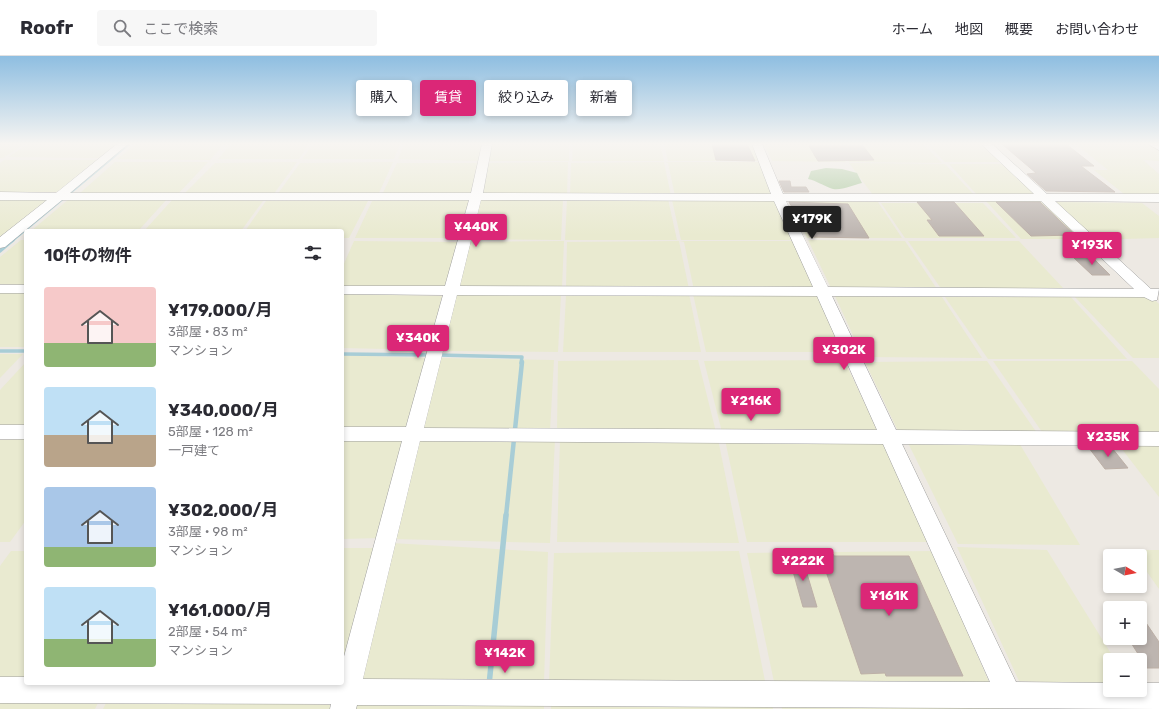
<!DOCTYPE html>
<html lang="ja">
<meta charset="utf-8">
<style>
:root{--surface:#fff;--page:#f7f7f7;--text:#2b2b33;--muted:#7c7c81;--line:#e1e1e2;--accent:#db2777}
body{margin:0;font-family:Rubik,"Noto Sans JP",sans-serif;background:var(--page);color:var(--text);height:100vh;display:flex;flex-direction:column;font-size:15px;white-space:nowrap}
*{box-sizing:border-box;margin:0}
p{font-size:13px;color:var(--muted)}
.icon{flex:none;width:22px;height:22px;fill:none;stroke:currentColor;stroke-width:2;stroke-linecap:round;stroke-linejoin:round}
.map{position:relative;flex:1;overflow:hidden}
.details{position:absolute;left:24px;top:173px;width:320px;height:456px;display:flex;flex-direction:column;background:var(--surface);border-radius:4px;box-shadow:0 2px 6px #0003}
.details>*{flex:none}
.banner{position:absolute;left:356px;top:24px;width:380px;height:36px;display:flex;gap:8px}
.needle{width:26px;rotate:100deg}
.buttons{position:absolute;left:1103px;top:493px;display:grid;gap:8px}
.buttons a{display:grid;place-items:center;width:44px;height:44px;border-radius:4px;background:var(--surface);box-shadow:0 2px 6px #0003;font-size:20px}
.price{position:absolute;translate:-50% -34px;padding:0 9px;border-radius:4px;background:var(--accent);color:#fff;font-size:13px;line-height:26px;filter:drop-shadow(0 1px 2px #0008)}
.price::after{content:'';position:absolute;left:50%;top:24px;width:12px;height:9px;margin-left:-6px;background:inherit;clip-path:polygon(0 0,100% 0,50% 100%)}
.price.on{background:#222;color:#fff}
ul{padding:0;list-style:none}
li{display:flex;align-items:center;gap:12px;height:100px;padding:0 20px}
li span{display:grid;place-items:center;flex:none;width:112px;height:80px;border-radius:4px;color:#555}
li>.icon{margin-inline-start:auto}
span .icon{width:48px;height:48px;fill:#fffc;stroke-width:1}
li b{font-size:17px}
h2{display:flex;justify-content:space-between;align-items:center;height:48px;padding:0 20px;font-size:17px}
.pill{padding:0 14px;border-radius:4px;background:var(--surface);box-shadow:0 2px 6px #0003;font-size:14px;line-height:36px}
.pill.on{background:var(--accent);color:#fff}
header{display:flex;align-items:center;gap:24px;box-sizing:border-box;height:56px;padding:0 20px;background:var(--surface);border-bottom:1px solid var(--line)}
header strong{font-size:19px}
nav{display:flex;gap:22px;margin-inline-start:auto;font-size:14px}
.search{width:280px;height:36px;background:var(--page);display:flex;align-items:center;gap:10px;box-sizing:border-box;padding:0 14px;border-radius:4px;color:var(--muted);font-size:15px}
.map>svg:first-child{display:block}
.farmland{fill:#e9ead0}
.forest{fill:#aac89c}
.lines{fill:none;stroke-linecap:round;stroke-linejoin:round}
.stream-far3{stroke:#a8cdd6;stroke-width:2.5}
.stream-far2{stroke:#a8cdd6;stroke-width:3.5}
.stream-far1{stroke:#a8cdd6;stroke-width:4.5}
.stream{stroke:#a8cdd6;stroke-width:5.5}
.building{fill:#bdb5b0;stroke:#bdb0a7}
.minor-casing{stroke:#9e9e9e;stroke-width:1}
.minor{fill:#fff;fill-rule:evenodd}
</style>
<header>
<strong>Roofr</strong>
<div class="search"><svg class="icon" aria-label="search" viewBox="0 0 24 24"><circle cx="10" cy="10" r="6"/><path d="M15 15l6 6"/></svg>ここで検索</div>
<nav><a>ホーム</a><a>地図</a><a>概要</a><a>お問い合わせ</a></nav>
</header>
<div class="map">
<svg width="1159" height="653" viewBox="0 0 1159 653">
<rect width="100%" height="100%" fill="#ede9e3"/>
<g class="farmland">
<path d="M0,88H25L3,102H0Z"/>
<path d="M28,88H118L100,102L8,101Z"/>
<path d="M136,88H224L210,104L117,103Z"/>
<path d="M231,88H309L299,103H218Z"/>
<path d="M313,88H400L394,103H302Z"/>
<path d="M404,88H484L481,105L398,103Z"/>
<path d="M492,88H569V105H488Z"/>
<path d="M573,88H660L664,105H572Z"/>
<path d="M664,88H752L761,105H668Z"/>
<path d="M764,88H832L846,106L772,105Z"/>
<path d="M836,88H923L942,107L849,106Z"/>
<path d="M927,88H981L1001,106H945Z"/>
<path d="M1076,88H1153L1159,91V105L1143,104L1159,118V142H1129L1094,114H1108Z"/>
<path d="M4,104H97L57,136H0V107Z"/>
<path d="M115,106H208L177,139L79,138Z"/>
<path d="M297,106L273,139L184,138L215,107Z"/>
<path d="M393,106L378,139H277L300,107Z"/>
<path d="M568,106L567,140L481,139L489,107Z"/>
<path d="M664,106L671,140H570L571,107Z"/>
<path d="M665,106H761L776,140H675L668,107Z"/>
<path d="M397,107H480L472,139H382Z"/>
<path d="M849,107L945,108L975,140L873,139Z"/>
<path d="M949,108H1003L1036,139L978,140Z"/>
<path d="M0,142L48,143L3,181H0Z"/>
<path d="M69,143H167L138,175H31Z"/>
<path d="M173,143L263,145L241,175H144Z"/>
<path d="M563,143L561,184L471,183L479,144Z"/>
<path d="M668,143L677,184H565L567,144Z"/>
<path d="M774,143L792,184H681L672,144Z"/>
<path d="M470,144L459,182H355L372,145Z"/>
<path d="M266,145H368L349,182H342V175H245Z"/>
<path d="M791,145L878,146L902,182H807Z"/>
<path d="M986,145H1042L1082,183H1021Z"/>
<path d="M1054,146L1142,147L1159,160V182L1090,184Z"/>
<path d="M881,147H983L1016,182H905Z"/>
<path d="M21,184H26V229L0,228V201Z"/>
<path d="M808,184L905,185L937,233L831,232Z"/>
<path d="M354,185L458,186L446,230H342V212Z"/>
<path d="M564,185L562,232H459L470,186Z"/>
<path d="M679,185L689,233L566,231L567,186Z"/>
<path d="M680,185H795L817,234H694L684,186Z"/>
<path d="M908,185H1019L1064,233L942,234Z"/>
<rect x="0" y="237" width="26" height="54"/>
<path d="M342,238L442,240L430,294L342,292Z"/>
<path d="M456,238L561,239L558,296L443,295Z"/>
<path d="M689,238L701,296H563L566,239Z"/>
<path d="M693,238L818,239L844,296H706Z"/>
<path d="M835,240L942,241L982,302L863,301Z"/>
<path d="M1070,240L1127,303H988L945,241Z"/>
<path d="M1151,240L1159,248V302H1133L1075,241Z"/>
<path d="M0,298H23L0,322Z"/>
<path d="M342,299L426,302L408,374L342,375Z"/>
<path d="M439,302L554,304L550,375H423Z"/>
<path d="M698,304L716,376H557L558,305Z"/>
<path d="M844,304L878,375L722,376L704,305Z"/>
<path d="M987,305L1037,377L898,375L865,306Z"/>
<path d="M993,305H1132L1159,333V377L1042,376Z"/>
<path d="M26,306V374L0,373V334Z"/>
<path d="M26,383V464L10,486H0V384Z"/>
<path d="M555,383L550,487L394,483L420,384Z"/>
<path d="M718,383L739,487L557,486L560,384Z"/>
<path d="M883,383L930,486H747L725,384Z"/>
<path d="M342,384L404,385L380,482L342,483Z"/>
<path d="M1018,385L1080,489L958,488L908,387Z"/>
<path d="M1159,387V441L1118,388Z"/>
<path d="M391,487L548,496L544,627L358,625Z"/>
<path d="M957,491L1047,494L1115,604H1110V628L1019,625Z"/>
<path d="M342,492H375L342,614Z"/>
<path d="M1132,494H1159V533L1140,506V500H1136Z"/>
<path d="M11,495H26V624H0V510Z"/>
<path d="M739,495L766,630L549,626L554,497Z"/>
<path d="M932,495L989,626H774L747,497Z"/>
<path d="M0,642L100,643L95,653H0Z"/>
<path d="M108,643L333,649L332,653H103Z"/>
<path d="M544,646V653H352L354,647Z"/>
<path d="M772,646L773,653H551V648Z"/>
<path d="M781,648L1002,652L1003,653H782Z"/>
</g>
<path class="forest" d="M826,112L842,113L857,117L862,127C852,129 839,136 830,132C822,129 817,125 808,123L811,115Z"/>
<g class="lines">
<path class="stream-far3" d="M12,185L129,88"/>
<g class="stream-far2">
<path d="M0,195L13,184"/>
<path d="M0,295H26"/>
<path d="M342,298L432,299"/>
<path d="M438,299L522,301L521,307"/>
</g>
<path class="stream-far1" d="M506,460L522,306"/>
<path class="stream" d="M489,629L506,459"/>
</g>
<g class="building">
<path d="M712,88H747L755,105L716,104Z"/>
<path d="M1002,88H1066L1094,110H1081L1115,136L1046,135L1027,118L1036,117Z"/>
<path d="M809,90H863L874,104L818,105Z"/>
<path d="M779,125H790L791,131H806L809,136H784Z"/>
<path d="M789,146L848,148L869,182L810,181Z"/>
<path d="M917,146H954L984,180H939L927,164H932Z"/>
<path d="M996,146H1040L1075,179L1031,180Z"/>
<path d="M1092,201L1110,219H1092L1074,202Z"/>
<path d="M1089,392H1112L1128,412L1105,413Z"/>
<path d="M820,498H833L834,500H909L963,620H886L885,617L861,618Z"/>
<path d="M789,501H802L817,551H803Z"/>
<path d="M1140,558L1159,586V612H1147L1128,582H1140Z"/>
</g>
<g class="lines">
<defs>
<g id="minor">
<path d="M117,88H128L70,137H471L482,88H492L483,137L771,138L752,88H762L783,138H1034L981,88H992L1047,138H1159V146L1055,145L1151,233H1159L1157,244L1152,245L1144,241L832,240L896,374L1159,376V390L902,388L1016,626L1110,627V634H1140V627H1159V653L357,649L356,653H330L331,648L0,647V621H26V627H342V608L402,385H342V371H406L443,239L342,238V230H445L469,144H62L5,191L0,192V181L47,144H0V136L56,137ZM481,144L774,145L813,231L460,230ZM786,145H1041L1134,233L828,231ZM457,239L817,240L877,374L424,372ZM420,385L883,388L990,626L363,623Z"/>
<path d="M1148,88H1159V94Z"/>
<rect x="0" y="229" width="26" height="8"/>
<rect x="0" y="369" width="26" height="14"/>
</g>
</defs>
<use href="#minor" class="minor-casing"/>
<use href="#minor" class="minor"/>
</g>
<linearGradient id="sky" x2="0" y2="1"><stop stop-color="#8ebee1"/><stop offset="0.49" stop-color="#f7f5f2"/><stop offset="1" stop-color="#f7f5f2" stop-opacity="0"/></linearGradient>
<rect width="1159" height="179" fill="url(#sky)"/>
</svg>
<div class="buttons">
<a><svg class="needle" viewBox="-14 -14 28 28"><path d="M0-13l5 13h-10z" fill="#e53935"/><path d="M0 13l5-13h-10z" fill="#7c7c81"/></svg></a>
<a>+</a>
<a>−</a>
</div>
<b class="price on" style="left:812px;top:184px">¥179K</b>
<b class="price" style="left:476px;top:192px">¥440K</b>
<b class="price" style="left:1092px;top:210px">¥193K</b>
<b class="price" style="left:418px;top:303px">¥340K</b>
<b class="price" style="left:844px;top:315px">¥302K</b>
<b class="price" style="left:751px;top:366px">¥216K</b>
<b class="price" style="left:1108px;top:402px">¥235K</b>
<b class="price" style="left:803px;top:526px">¥222K</b>
<b class="price" style="left:889px;top:561px">¥161K</b>
<b class="price" style="left:505px;top:618px">¥142K</b>
<div class="banner">
<a class="pill">購入</a>
<a class="pill on">賃貸</a>
<a class="pill">絞り込み</a>
<a class="pill">新着</a>
</div>
<section class="details">
<h2>10件の物件<svg class="icon" aria-label="filters" viewBox="0 0 24 24"><path d="M4 7h16M4 17h16"/><circle cx="9" cy="7" r="2"/><circle cx="15" cy="17" r="2"/></svg></h2>
<ul>
<li><span style="background:linear-gradient(#f6c9c9 70%,#8fb573 0)"><svg class="icon" aria-label="home" viewBox="0 0 24 24"><path d="M3 11l9-7 9 7M6 9v11h12V9"/></svg></span><div><b>¥179,000/月</b><p>3部屋 · 83 m²</p><p>マンション</p></div></li>
<li><span style="background:linear-gradient(#bfe0f5 60%,#b9a48a 0)"><svg class="icon" aria-label="home" viewBox="0 0 24 24"><path d="M3 11l9-7 9 7M6 9v11h12V9"/></svg></span><div><b>¥340,000/月</b><p>5部屋 · 128 m²</p><p>一戸建て</p></div></li>
<li><span style="background:linear-gradient(#a9c7e8 75%,#8fb573 0)"><svg class="icon" aria-label="home" viewBox="0 0 24 24"><path d="M3 11l9-7 9 7M6 9v11h12V9"/></svg></span><div><b>¥302,000/月</b><p>3部屋 · 98 m²</p><p>マンション</p></div></li>
<li><span style="background:linear-gradient(#bfe0f5 65%,#8fb573 0)"><svg class="icon" aria-label="home" viewBox="0 0 24 24"><path d="M3 11l9-7 9 7M6 9v11h12V9"/></svg></span><div><b>¥161,000/月</b><p>2部屋 · 54 m²</p><p>マンション</p></div></li>
</ul>
</section>
</div>
